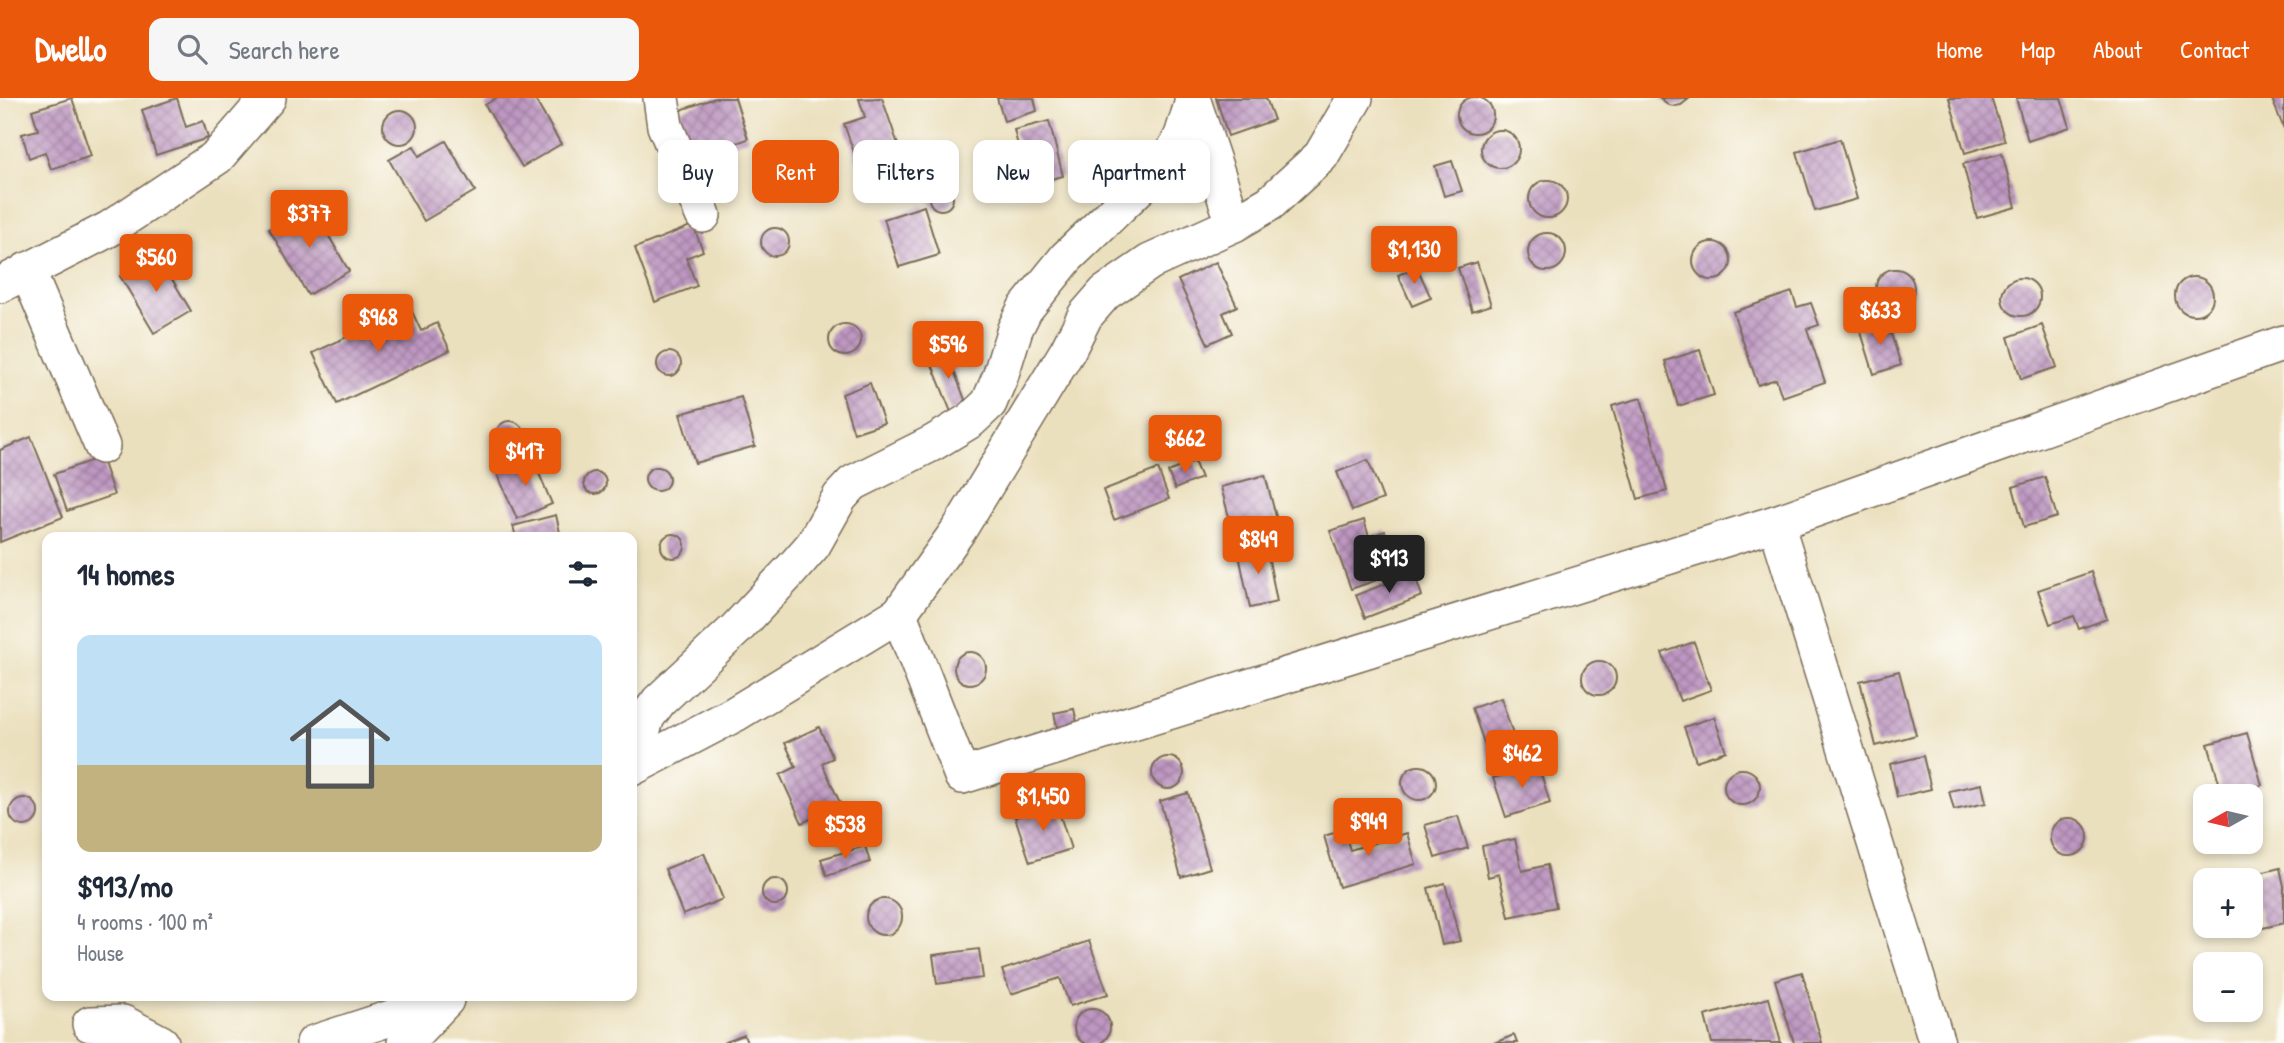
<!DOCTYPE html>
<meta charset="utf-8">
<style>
:root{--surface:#fff;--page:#f6f6f7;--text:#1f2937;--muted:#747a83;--accent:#ea580c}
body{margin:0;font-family:"Patrick Hand",sans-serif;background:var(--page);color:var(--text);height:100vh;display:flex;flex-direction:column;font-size:26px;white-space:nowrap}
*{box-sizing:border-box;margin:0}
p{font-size:23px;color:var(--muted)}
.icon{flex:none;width:38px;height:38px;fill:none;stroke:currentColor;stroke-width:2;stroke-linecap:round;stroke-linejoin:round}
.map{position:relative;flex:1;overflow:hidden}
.sheet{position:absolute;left:42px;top:434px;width:595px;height:469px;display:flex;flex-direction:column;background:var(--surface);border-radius:14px;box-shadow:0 4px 10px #0003}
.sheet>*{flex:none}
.banner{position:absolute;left:658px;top:42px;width:665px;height:63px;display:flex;gap:14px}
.needle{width:46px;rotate:262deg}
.buttons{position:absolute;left:2193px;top:686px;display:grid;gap:14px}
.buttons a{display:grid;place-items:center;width:70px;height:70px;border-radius:14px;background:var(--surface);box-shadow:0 4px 10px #0003;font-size:35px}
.price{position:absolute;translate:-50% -60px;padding:0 16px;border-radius:7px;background:var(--accent);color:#fff;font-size:23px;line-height:46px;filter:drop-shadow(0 2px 4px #0008)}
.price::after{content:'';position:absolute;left:50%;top:42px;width:21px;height:16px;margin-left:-10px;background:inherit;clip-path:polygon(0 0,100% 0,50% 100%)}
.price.current{background:#222;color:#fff}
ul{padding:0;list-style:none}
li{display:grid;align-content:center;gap:14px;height:371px;padding:0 35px}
li span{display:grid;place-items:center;height:217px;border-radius:14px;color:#555}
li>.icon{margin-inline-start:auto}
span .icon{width:126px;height:126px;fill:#fffc;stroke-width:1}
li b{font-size:30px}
h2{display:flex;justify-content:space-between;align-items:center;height:84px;padding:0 35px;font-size:30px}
.tag{padding:0 24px;border-radius:14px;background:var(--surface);box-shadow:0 4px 10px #0003;font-size:24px;line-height:63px}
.tag.current{background:var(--accent);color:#fff}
header{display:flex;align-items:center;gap:42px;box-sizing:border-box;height:98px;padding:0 35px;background:var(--accent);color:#fff}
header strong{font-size:33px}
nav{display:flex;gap:38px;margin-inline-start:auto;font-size:24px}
.search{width:490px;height:63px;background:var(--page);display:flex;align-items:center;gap:18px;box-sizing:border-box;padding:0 24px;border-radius:14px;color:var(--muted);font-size:26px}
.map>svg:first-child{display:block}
.building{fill:url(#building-cross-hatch)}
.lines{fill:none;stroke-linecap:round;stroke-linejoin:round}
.minor-casing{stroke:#796a56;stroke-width:38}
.minor{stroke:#fff;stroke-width:35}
</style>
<header>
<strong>Dwello</strong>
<div class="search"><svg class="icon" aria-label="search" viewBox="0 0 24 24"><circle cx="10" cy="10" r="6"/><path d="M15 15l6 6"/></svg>Search here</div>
<nav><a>Home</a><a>Map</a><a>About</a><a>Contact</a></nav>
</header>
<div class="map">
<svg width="2284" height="945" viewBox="0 0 2284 945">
<defs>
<pattern id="building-cross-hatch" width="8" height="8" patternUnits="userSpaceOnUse" patternTransform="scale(1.75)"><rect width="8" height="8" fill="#be98c2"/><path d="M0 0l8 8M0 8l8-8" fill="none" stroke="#9c7c9d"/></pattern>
</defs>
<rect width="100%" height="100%" fill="#fdfcf7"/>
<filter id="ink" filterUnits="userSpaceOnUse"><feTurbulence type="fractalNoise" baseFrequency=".0143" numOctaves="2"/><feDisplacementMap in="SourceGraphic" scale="14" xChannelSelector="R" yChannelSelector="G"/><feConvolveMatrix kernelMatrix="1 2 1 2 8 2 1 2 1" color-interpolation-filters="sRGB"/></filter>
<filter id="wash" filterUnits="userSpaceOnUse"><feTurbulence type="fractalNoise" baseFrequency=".00686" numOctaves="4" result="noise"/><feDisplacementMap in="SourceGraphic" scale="28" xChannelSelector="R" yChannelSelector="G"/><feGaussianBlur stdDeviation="1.57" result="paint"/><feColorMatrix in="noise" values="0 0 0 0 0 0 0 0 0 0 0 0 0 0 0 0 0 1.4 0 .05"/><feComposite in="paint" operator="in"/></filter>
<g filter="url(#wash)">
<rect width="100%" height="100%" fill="#ebe0be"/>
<g id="blocks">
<g class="building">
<circle cx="1475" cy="17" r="18"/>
<path d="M72,0L91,58L51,71L45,54L29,60L22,36L38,32L32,12Z"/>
<path d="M177,0L186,29L203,23L208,40L156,57L142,12Z"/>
<path d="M496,0H534L561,46L522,69L485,7Z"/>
<path d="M715,0H735L748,41L694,60L678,13Z"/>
<path d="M882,0L902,58L860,72L844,26L865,19L859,1Z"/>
<path d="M997,0H1034L1037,13L1004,23Z"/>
<path d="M1216,0H1266L1274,22L1228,38Z"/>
<path d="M1660,0H1690L1681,7L1675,8L1669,7Z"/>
<path d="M1949,0H1991L2005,43L1965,55Z"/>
<path d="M2016,0H2061L2070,29L2028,43Z"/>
<path d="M2276,0H2284V31L2272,1Z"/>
<circle cx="400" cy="29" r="17"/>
<path d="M1049,23L1063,78L1028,87L1014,32Z"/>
<circle cx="1500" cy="51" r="19"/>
<path d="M1840,41L1857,101L1815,113L1797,54Z"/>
<path d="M446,43L475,93L424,123L389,62L414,48L419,58Z"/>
<path d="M2002,55L2016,109L1977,120L1963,66Z"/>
<path d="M1452,63L1462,93L1444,98L1435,68Z"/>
<circle cx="1548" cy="101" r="19"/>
<circle cx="941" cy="100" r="12"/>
<path d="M311,107L349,173L308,197L269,131Z"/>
<path d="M924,108L939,157L899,169L884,121Z"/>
<path d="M693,127L703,153L686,160L697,188L655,204L635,150Z"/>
<circle cx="775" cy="144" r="14"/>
<circle cx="1547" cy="154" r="19"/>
<circle cx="1712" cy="163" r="19"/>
<path d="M157,156L191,213L154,235L120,178Z"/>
<path d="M1216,164L1237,208L1223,215L1232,235L1208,246L1178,182Z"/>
<path d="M1477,164L1491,207L1472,213L1458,170Z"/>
<path d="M1417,169L1431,200L1412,208L1398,177Z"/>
<circle cx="1895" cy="190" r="19"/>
<circle cx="2194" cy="198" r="19"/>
<circle cx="2021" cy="199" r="19"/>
<path d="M1792,194L1797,209L1811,205L1819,227L1807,231L1825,284L1782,299L1776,281L1758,287L1733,214Z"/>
<path d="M410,209L421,233L437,225L450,252L337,306L313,255Z"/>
<path d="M1887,223L1901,267L1874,276L1860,231Z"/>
<circle cx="845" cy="242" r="16"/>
<path d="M2042,227L2057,269L2021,281L2008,239Z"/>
<path d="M946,252L967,307L951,314L929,259Z"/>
<path d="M1700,252L1714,297L1678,308L1665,263Z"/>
<circle cx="669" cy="266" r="12"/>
<path d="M870,285L884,325L854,335L842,296Z"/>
<path d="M741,299L755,348L695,365L680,316Z"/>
<path d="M1641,300L1667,393L1638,401L1612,308Z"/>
<circle cx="510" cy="337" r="14"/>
<path d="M31,339L63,419L0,444V352Z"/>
<path d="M101,359L114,397L67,413L54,376Z"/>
<path d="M532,359L552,406L517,421L497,375Z"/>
<path d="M1368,362L1383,401L1352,413L1337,374Z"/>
<path d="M1194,363L1201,380L1175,391L1168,374Z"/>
<circle cx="657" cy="381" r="12"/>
<path d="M1158,371L1169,401L1114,422L1103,392Z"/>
<circle cx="595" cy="385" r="11"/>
<path d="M1265,377L1278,426L1234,438L1221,389Z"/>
<path d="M2045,379L2057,419L2024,429L2013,389Z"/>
<path d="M556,417L561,439H516L513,428Z"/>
<path d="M1364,422L1369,439L1385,433L1392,453L1378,458L1386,479L1351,491L1330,433Z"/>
<circle cx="673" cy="448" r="12"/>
<path d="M1266,447L1277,504L1250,510L1238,452Z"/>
<path d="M2091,474L2107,521L2079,531L2074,518L2050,526L2038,492Z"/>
<path d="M1414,475L1422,498L1365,520L1356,497Z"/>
<path d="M1694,544L1711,592L1680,603L1662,555Z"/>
<circle cx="970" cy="570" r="16"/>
<circle cx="1599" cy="580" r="17"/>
<path d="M1899,573L1916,637L1876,648L1860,583Z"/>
<path d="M1501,600L1519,655L1491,665L1472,610Z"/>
<path d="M1074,611L1079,633L1059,638L1054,615Z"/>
<path d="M1714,619L1726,653L1696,663L1684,629Z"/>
<path d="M819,629L833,660L822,665L841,707L802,725L780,677L796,669L785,645Z"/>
<path d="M2247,635L2262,687L2223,698L2208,646Z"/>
<path d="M1923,658L1931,691L1897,699L1890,666Z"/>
<circle cx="1168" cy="675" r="16"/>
<path d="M1538,666L1550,705L1506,719L1493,680Z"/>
<circle cx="1419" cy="685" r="17"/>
<circle cx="1742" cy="689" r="18"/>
<path d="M1982,686L1986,705L1954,712L1949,693Z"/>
<path d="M1188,695L1210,770L1181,779L1160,703Z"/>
<circle cx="24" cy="714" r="14"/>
<path d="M1056,705L1071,751L1030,764L1015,719Z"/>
<path d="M1458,718L1468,750L1435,760L1425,727Z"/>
<circle cx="2069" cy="739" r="19"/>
<path d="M1344,732L1350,752L1407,735L1416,766L1339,789L1324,738Z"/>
<path d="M1515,741L1522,773L1547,767L1556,809L1509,819L1499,776L1488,779L1482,748Z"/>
<path d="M865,748L870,764L827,778L821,761Z"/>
<path d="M704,755L723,801L683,817L665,771Z"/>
<path d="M2280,770L2284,788V825L2263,830L2255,797L2250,798V782H2244V779Z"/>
<circle cx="775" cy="794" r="13"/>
<path d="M1445,785L1460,843L1442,847L1428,790Z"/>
<circle cx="884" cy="819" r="18"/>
<path d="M1089,843L1108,896L1070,908L1060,880L1011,896L1002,872Z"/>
<path d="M979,851L983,880L937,886L933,857Z"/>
<path d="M1802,874L1822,945H1794L1775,882Z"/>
<path d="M1769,900L1781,945H1712L1705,918Z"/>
<circle cx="1092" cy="929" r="18"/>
<path d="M744,937L747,945H723Z"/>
<path d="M1514,937L1517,945H1494Z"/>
</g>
</g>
</g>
<g filter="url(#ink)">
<use href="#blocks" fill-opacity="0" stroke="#796a56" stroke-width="2"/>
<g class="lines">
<defs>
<g id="minor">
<path d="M661,0L665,28L703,117"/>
<path d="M1192,0L1234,126"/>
<path d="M27,172L102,348"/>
<path d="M0,187L109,131L217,59L268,0"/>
<path d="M1776,425L1937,945"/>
<path d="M899,516L962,678L1776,425L2284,245"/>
<path d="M632,663L647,619L659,603L737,530L792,471L813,447L840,399L853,385L933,345L971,322L989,305L1000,279L1015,231L1025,211L1067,159L1170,60L1182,38L1193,3"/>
<path d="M632,670L735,616L899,516L960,430L1068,252L1085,218L1105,195L1150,164L1234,126L1270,105L1321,58L1355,0"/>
<path d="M90,926L123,925L161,945"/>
<path d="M314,945L446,902"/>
<path d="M405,945L444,904"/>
</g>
</defs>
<use href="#minor" class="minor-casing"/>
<use href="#minor" class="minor"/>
</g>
</g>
</svg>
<div class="buttons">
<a><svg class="needle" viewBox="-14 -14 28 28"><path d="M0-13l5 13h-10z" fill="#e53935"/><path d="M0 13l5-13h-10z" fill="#747a83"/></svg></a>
<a>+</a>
<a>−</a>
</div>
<b class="price" style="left:309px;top:152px">$377</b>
<b class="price" style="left:1414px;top:188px">$1,130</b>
<b class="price" style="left:156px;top:196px">$560</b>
<b class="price" style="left:1880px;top:249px">$633</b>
<b class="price" style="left:378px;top:256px">$968</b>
<b class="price" style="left:948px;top:283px">$596</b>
<b class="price" style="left:1185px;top:377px">$662</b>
<b class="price" style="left:525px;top:390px">$417</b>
<b class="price" style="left:1258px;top:478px">$849</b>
<b class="price current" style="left:1389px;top:497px">$913</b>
<b class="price" style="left:1522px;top:692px">$462</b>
<b class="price" style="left:1043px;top:735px">$1,450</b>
<b class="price" style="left:1368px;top:760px">$949</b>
<b class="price" style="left:845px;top:763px">$538</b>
<div class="banner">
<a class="tag">Buy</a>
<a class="tag current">Rent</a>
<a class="tag">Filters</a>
<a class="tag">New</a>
<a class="tag">Apartment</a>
</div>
<section class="sheet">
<h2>14 homes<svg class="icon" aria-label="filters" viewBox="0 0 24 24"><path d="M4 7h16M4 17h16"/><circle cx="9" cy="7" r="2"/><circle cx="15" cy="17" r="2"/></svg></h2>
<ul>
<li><span style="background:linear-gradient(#bfe0f5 60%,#c2b280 0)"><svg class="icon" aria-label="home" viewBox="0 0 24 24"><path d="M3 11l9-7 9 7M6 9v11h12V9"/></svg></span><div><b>$913/mo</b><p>4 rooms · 100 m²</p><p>House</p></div></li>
</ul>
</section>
</div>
